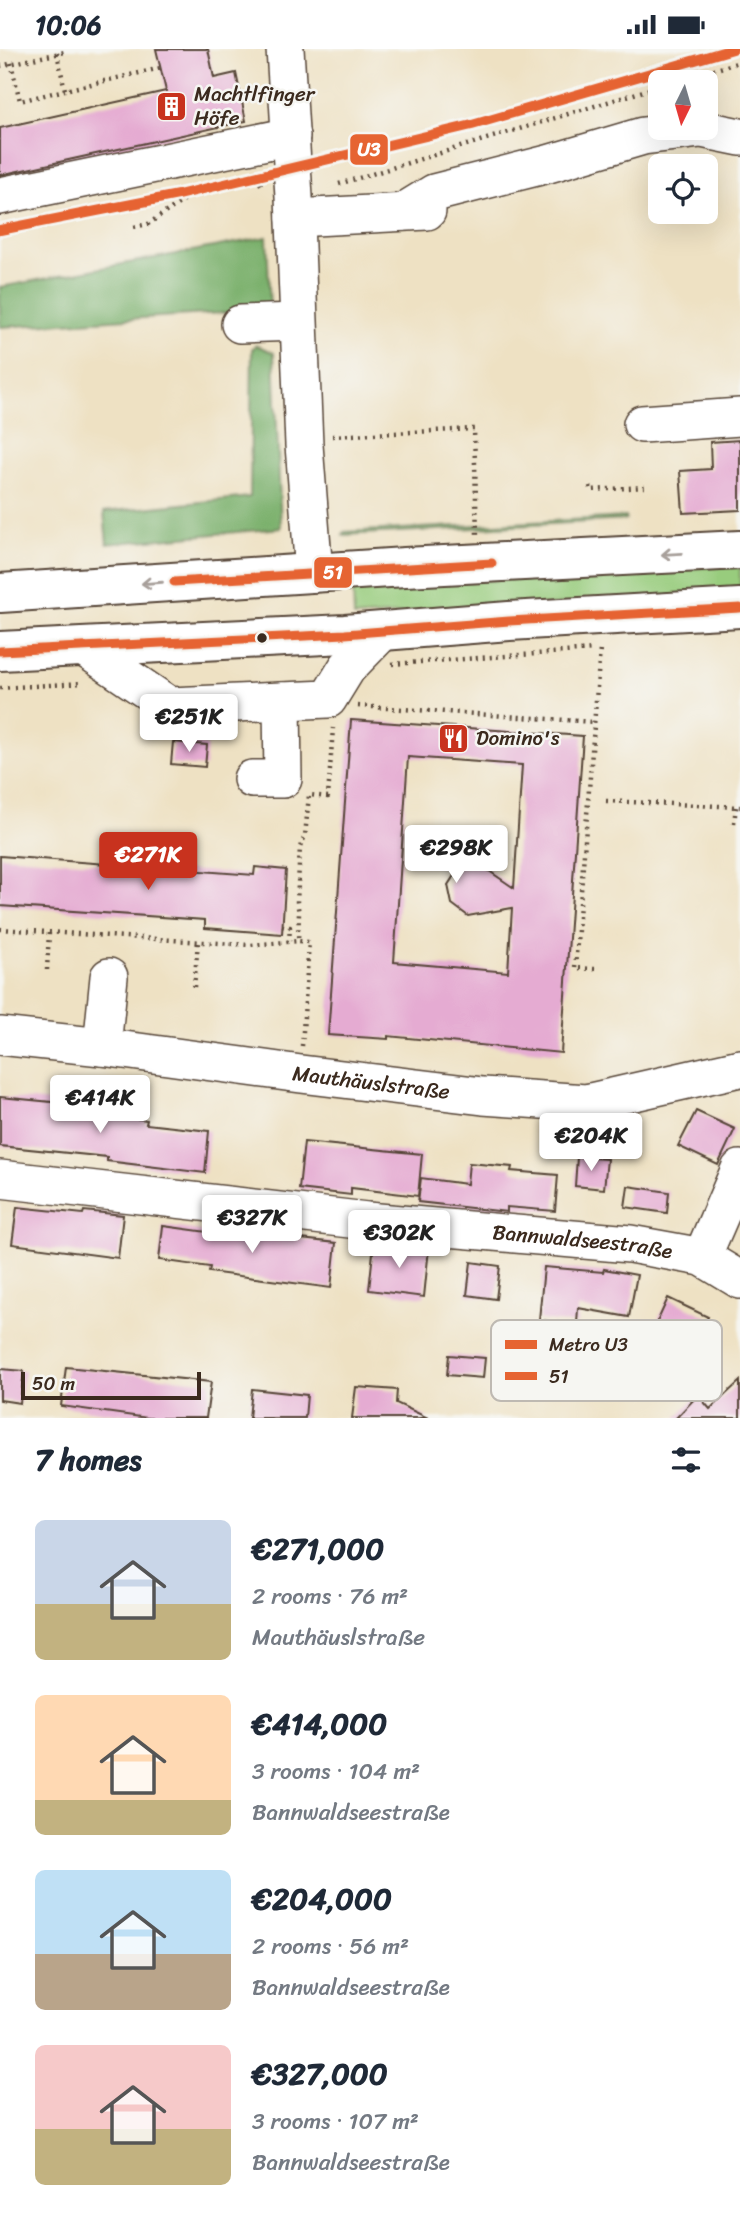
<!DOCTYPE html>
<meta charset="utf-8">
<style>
:root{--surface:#fff;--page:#f2f2f3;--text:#1f2937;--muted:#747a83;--accent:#c8321e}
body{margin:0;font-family:Sriracha,sans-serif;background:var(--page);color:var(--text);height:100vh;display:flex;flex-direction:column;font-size:26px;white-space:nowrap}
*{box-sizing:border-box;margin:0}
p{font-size:23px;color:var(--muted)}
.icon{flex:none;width:38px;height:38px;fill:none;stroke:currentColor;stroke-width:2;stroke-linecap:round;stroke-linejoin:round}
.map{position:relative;height:1369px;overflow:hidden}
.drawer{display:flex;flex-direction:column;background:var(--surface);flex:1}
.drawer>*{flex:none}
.needle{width:46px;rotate:185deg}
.controls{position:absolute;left:648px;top:21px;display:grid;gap:14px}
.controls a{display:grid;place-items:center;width:70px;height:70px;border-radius:10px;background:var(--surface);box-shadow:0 7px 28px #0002;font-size:35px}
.scale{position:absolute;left:21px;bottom:18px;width:180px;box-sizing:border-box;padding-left:7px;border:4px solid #3b2a1e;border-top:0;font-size:19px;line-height:24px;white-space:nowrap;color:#3b2a1e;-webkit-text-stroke:5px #f6f6f2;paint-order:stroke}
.price{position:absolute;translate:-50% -60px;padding:0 16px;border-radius:7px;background:#fff;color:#222;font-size:23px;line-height:46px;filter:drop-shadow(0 2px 4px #0008)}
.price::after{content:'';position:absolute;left:50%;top:42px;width:21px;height:16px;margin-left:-10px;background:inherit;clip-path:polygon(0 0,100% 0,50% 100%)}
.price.selected{background:var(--accent);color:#fff}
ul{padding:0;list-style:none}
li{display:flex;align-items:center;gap:21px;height:175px;padding:0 35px}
li span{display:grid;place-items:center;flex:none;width:196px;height:140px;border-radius:10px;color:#555}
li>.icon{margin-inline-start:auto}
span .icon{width:84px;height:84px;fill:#fffc;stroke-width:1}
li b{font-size:30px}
h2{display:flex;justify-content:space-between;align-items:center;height:84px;padding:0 35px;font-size:30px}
.status{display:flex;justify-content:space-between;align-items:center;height:49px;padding:0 35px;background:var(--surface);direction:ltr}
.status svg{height:19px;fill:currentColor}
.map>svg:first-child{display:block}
.green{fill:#98cc7d;stroke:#6a7b4e;stroke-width:2}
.forest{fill:#7ab06c;stroke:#5a6d45;stroke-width:2}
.building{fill:#e5abd2;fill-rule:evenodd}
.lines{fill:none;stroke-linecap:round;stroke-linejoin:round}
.minor-casing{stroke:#564537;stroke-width:40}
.major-casing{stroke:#564537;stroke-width:42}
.path{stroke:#564537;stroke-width:4.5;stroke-dasharray:2 5;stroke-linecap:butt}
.minor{stroke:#fff;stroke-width:37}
.major{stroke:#fff;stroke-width:38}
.bus-1-casing{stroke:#f6f6f2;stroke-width:14}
.bus-1{stroke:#e66432;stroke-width:9}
.metro-1-casing{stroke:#f6f6f2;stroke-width:16}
.metro-1{stroke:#e66432;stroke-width:10}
.oneway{stroke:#a79f9a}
.bus-dot{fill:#3b2a1e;stroke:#f6f6f2;stroke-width:2.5}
.labels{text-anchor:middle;stroke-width:5;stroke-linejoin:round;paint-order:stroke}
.poi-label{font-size:21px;fill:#3b2a1e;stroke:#f6f6f2;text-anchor:start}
.street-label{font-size:21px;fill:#3b2a1e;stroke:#f6f6f2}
.key{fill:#f6f6f2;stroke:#beb9b2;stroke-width:2}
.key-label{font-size:19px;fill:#3b2a1e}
.line-badge{stroke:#f6f6f2;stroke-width:2.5}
.badge-label{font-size:19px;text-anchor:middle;font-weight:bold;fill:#fff}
</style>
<div class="status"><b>10:06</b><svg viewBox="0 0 49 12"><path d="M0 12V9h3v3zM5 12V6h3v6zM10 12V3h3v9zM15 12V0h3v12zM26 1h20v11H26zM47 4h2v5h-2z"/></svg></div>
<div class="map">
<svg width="740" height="1369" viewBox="0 0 740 1369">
<rect width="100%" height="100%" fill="#f6f6f2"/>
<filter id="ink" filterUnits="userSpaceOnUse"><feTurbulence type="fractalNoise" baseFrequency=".0143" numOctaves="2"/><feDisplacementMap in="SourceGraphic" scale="14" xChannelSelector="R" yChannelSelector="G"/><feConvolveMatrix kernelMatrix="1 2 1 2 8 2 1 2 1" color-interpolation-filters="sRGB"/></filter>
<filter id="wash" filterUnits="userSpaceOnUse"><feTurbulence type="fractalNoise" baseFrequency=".00686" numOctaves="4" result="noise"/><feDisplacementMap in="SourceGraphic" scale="28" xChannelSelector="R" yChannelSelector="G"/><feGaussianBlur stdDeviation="1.57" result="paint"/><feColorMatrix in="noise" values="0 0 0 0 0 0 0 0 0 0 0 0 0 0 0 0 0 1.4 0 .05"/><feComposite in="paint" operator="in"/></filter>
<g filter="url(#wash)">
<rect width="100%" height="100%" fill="#eee1c3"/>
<path class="green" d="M740,516V545L354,568L353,540Z"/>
<g class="forest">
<path d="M267,188L270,261L0,278V238Z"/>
<path d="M256,296L274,304L281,479L107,495L104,463L250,448L252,300Z"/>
<path d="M626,468V471L343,486L344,483Z"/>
</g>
<g id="blocks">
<g class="building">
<path d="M156,0H208L214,29L236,24L246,72L0,126V79L166,42Z"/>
<path d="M740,391V461L683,464L680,422L711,420L710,393Z"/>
<path d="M351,671L583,687L561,1004L388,987V990L328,986ZM408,708L522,716L514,839L479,815L459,819L448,836L452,855L468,867L512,859L508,923L394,913Z"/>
<path d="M173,693L207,696L205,718L171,715Z"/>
<path d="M0,807L254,826L255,818L286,821L282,885L205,879V871L0,857Z"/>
<path d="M0,1048L93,1057L92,1064L147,1071L146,1075L209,1082L205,1124L107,1112V1108L0,1097Z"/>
<path d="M696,1062L735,1080L718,1116L678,1097Z"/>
<path d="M304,1093L422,1105L418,1147L351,1139V1146L299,1140Z"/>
<path d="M577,1108L607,1110L604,1140L575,1137Z"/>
<path d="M469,1114L512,1118L511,1122L558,1126L555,1162L507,1158V1163L418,1153L421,1129L467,1135Z"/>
<path d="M628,1137L669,1143L667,1164L625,1158Z"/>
<path d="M17,1158L83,1165L84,1162L123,1166L118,1209L12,1195Z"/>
<path d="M216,1176L266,1182V1186L336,1194L331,1239L209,1223L210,1218L159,1211L163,1177L214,1184Z"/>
<path d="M374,1194L429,1199L424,1248L369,1241Z"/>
<path d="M471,1213L500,1217L496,1250L467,1246Z"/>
<path d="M544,1218L603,1223L604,1220L637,1226L629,1268L578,1259L577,1275L539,1271Z"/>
<path d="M668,1249L708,1268L691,1303L652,1284Z"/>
<path d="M449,1306L485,1309L483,1329L447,1326Z"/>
<path d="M66,1318L211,1333L206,1369H148L61,1357Z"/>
<path d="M0,1320L24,1322L20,1354L0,1351Z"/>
<path d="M740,1332V1369H676L698,1346L710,1360Z"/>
<path d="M356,1338L397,1341L396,1354L428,1369H352Z"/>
<path d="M252,1340L307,1346L305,1369H249Z"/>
</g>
</g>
</g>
<g filter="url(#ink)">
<use href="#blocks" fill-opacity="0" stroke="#564537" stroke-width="2"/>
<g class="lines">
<defs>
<g id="minor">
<path d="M285,0L294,148L304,396L314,524"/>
<path d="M0,147L291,87"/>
<path d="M403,163L434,144L548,115L643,87L701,80L740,88"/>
<path d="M295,169L427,162"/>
<path d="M240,275L298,273"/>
<path d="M642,375L740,368"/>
<path d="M83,598L170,657L328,650L347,619L383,582"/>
<path d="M252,730H283L282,652"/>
<path id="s1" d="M0,987L102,998L301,1025L483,1047L586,1054L740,1019"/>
<path d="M102,998L109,928"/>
<path id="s2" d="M0,1130L367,1172L630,1195L702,1208L740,1231"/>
<path d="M702,1208L740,1120"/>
</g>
<g id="major">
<path d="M0,544L405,518L740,501"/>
<path d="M0,602L345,585L509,572L740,559"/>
</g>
</defs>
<use href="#minor" class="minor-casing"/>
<use href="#major" class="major-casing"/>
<g class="path">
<path d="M57,4L65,41L161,19"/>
<path d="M11,14L20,52L65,41"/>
<path d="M0,17L65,3"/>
<path d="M673,33L740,13"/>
<path d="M339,135L660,37"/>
<path d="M134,178L148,175L199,141L258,130L263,139"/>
<path d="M0,181L23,176"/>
<path d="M332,387L474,380L477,486"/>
<path d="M590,437L591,441L645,438"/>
<path d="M392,615L593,601"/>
<path d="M0,639L83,634"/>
<path d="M358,657L594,673"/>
<path d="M606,752L740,758"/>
<path d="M734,774L736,758"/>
<path d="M282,877L290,878L289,892"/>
<path d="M0,880L250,896L298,892"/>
<path d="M595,920L575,919L600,600"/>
<path d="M47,921L49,883"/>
<path d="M194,938L198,893"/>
<path d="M302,997L309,893L298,892L299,864L297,853L300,798L305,787L309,746L328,748L333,679"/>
</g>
<use href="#minor" class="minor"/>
<use href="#major" class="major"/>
<defs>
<g id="bus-1">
<path d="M174,533L492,514"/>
<path d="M0,602L345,585L509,572L740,559"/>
</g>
</defs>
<use href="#bus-1" class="bus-1-casing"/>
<use href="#bus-1" class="bus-1"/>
<defs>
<path id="metro-1" d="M0,181L178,146L472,76L733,0"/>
</defs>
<use href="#metro-1" class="metro-1-casing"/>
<use href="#metro-1" class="metro-1"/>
</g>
<defs><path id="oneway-shaft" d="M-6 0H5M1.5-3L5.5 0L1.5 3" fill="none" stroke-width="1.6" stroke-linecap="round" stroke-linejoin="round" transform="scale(1.75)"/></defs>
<g class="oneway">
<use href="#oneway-shaft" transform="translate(672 505) rotate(177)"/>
<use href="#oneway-shaft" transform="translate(152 534) rotate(176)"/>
</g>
</g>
<defs>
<symbol id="building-square" viewBox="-11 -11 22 22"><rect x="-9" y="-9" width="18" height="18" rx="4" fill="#c8321e" stroke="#f6f6f2"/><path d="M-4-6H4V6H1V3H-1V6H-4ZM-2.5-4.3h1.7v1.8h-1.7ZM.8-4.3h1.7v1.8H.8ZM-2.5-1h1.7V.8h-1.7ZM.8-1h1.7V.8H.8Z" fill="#fff"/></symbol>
<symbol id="restaurant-square" viewBox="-11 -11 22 22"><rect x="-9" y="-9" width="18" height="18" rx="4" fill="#c8321e" stroke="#f6f6f2"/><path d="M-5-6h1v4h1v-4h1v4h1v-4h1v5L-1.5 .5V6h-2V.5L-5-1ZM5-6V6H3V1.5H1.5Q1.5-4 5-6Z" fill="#fff"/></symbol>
</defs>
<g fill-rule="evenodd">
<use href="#building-square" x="154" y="40" width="35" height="35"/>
<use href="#restaurant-square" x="436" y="672" width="35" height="35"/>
</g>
<circle class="bus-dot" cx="262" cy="589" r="6"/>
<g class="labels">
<g class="poi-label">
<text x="194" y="52">Machtlfinger<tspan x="194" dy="24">Höfe</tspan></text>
<text x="476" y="696">Domino's</text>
</g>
<g class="street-label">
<text dy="7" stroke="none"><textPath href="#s1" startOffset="374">Mauthäuslstraße</textPath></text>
<text dy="7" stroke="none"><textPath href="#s2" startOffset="586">Bannwaldseestraße</textPath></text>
</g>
</g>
<rect x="491" y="1271" width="231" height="81" rx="10" class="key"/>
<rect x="505" y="1291" width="32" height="9" fill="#e66432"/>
<rect x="505" y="1323" width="32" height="8" fill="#e66432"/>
<g class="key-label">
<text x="549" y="1302">Metro U3</text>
<text x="549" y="1334">51</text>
</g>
<g class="line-badge">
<rect x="349" y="84" width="40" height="33" rx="7" fill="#e66432"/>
<rect x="313" y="507" width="40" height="33" rx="7" fill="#e66432"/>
</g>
<g class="badge-label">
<text x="369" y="107">U3</text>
<text x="333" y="530">51</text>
</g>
</svg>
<div class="controls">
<a><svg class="needle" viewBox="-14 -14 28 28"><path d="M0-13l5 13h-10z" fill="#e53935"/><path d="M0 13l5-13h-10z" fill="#747a83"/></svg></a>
<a><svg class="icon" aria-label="locate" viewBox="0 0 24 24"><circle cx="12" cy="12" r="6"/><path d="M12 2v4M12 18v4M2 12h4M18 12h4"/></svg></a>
</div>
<div class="scale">50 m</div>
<b class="price" style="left:189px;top:705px">€251K</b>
<b class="price" style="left:456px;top:836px">€298K</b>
<b class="price selected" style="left:148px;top:843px">€271K</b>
<b class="price" style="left:100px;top:1086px">€414K</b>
<b class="price" style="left:591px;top:1124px">€204K</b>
<b class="price" style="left:252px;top:1206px">€327K</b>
<b class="price" style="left:399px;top:1221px">€302K</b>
</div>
<section class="drawer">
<h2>7 homes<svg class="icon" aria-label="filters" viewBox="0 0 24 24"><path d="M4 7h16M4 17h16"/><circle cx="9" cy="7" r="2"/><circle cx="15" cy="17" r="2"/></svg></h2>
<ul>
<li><span style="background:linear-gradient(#c9d6e8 60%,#c2b280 0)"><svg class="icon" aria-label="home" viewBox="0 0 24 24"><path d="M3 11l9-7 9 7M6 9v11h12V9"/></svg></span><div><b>€271,000</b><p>2 rooms · 76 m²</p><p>Mauthäuslstraße</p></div></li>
<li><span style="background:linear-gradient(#ffd9b3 75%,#c2b280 0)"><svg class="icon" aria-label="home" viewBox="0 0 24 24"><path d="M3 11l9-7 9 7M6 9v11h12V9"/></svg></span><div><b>€414,000</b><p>3 rooms · 104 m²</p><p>Bannwaldseestraße</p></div></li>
<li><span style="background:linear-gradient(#bfe0f5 60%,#b9a48a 0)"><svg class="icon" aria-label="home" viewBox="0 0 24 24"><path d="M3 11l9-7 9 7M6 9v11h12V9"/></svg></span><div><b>€204,000</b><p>2 rooms · 56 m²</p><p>Bannwaldseestraße</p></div></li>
<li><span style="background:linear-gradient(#f6c9c9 60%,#c2b280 0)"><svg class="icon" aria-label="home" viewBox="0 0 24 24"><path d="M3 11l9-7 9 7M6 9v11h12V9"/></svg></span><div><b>€327,000</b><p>3 rooms · 107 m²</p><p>Bannwaldseestraße</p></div></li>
</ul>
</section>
